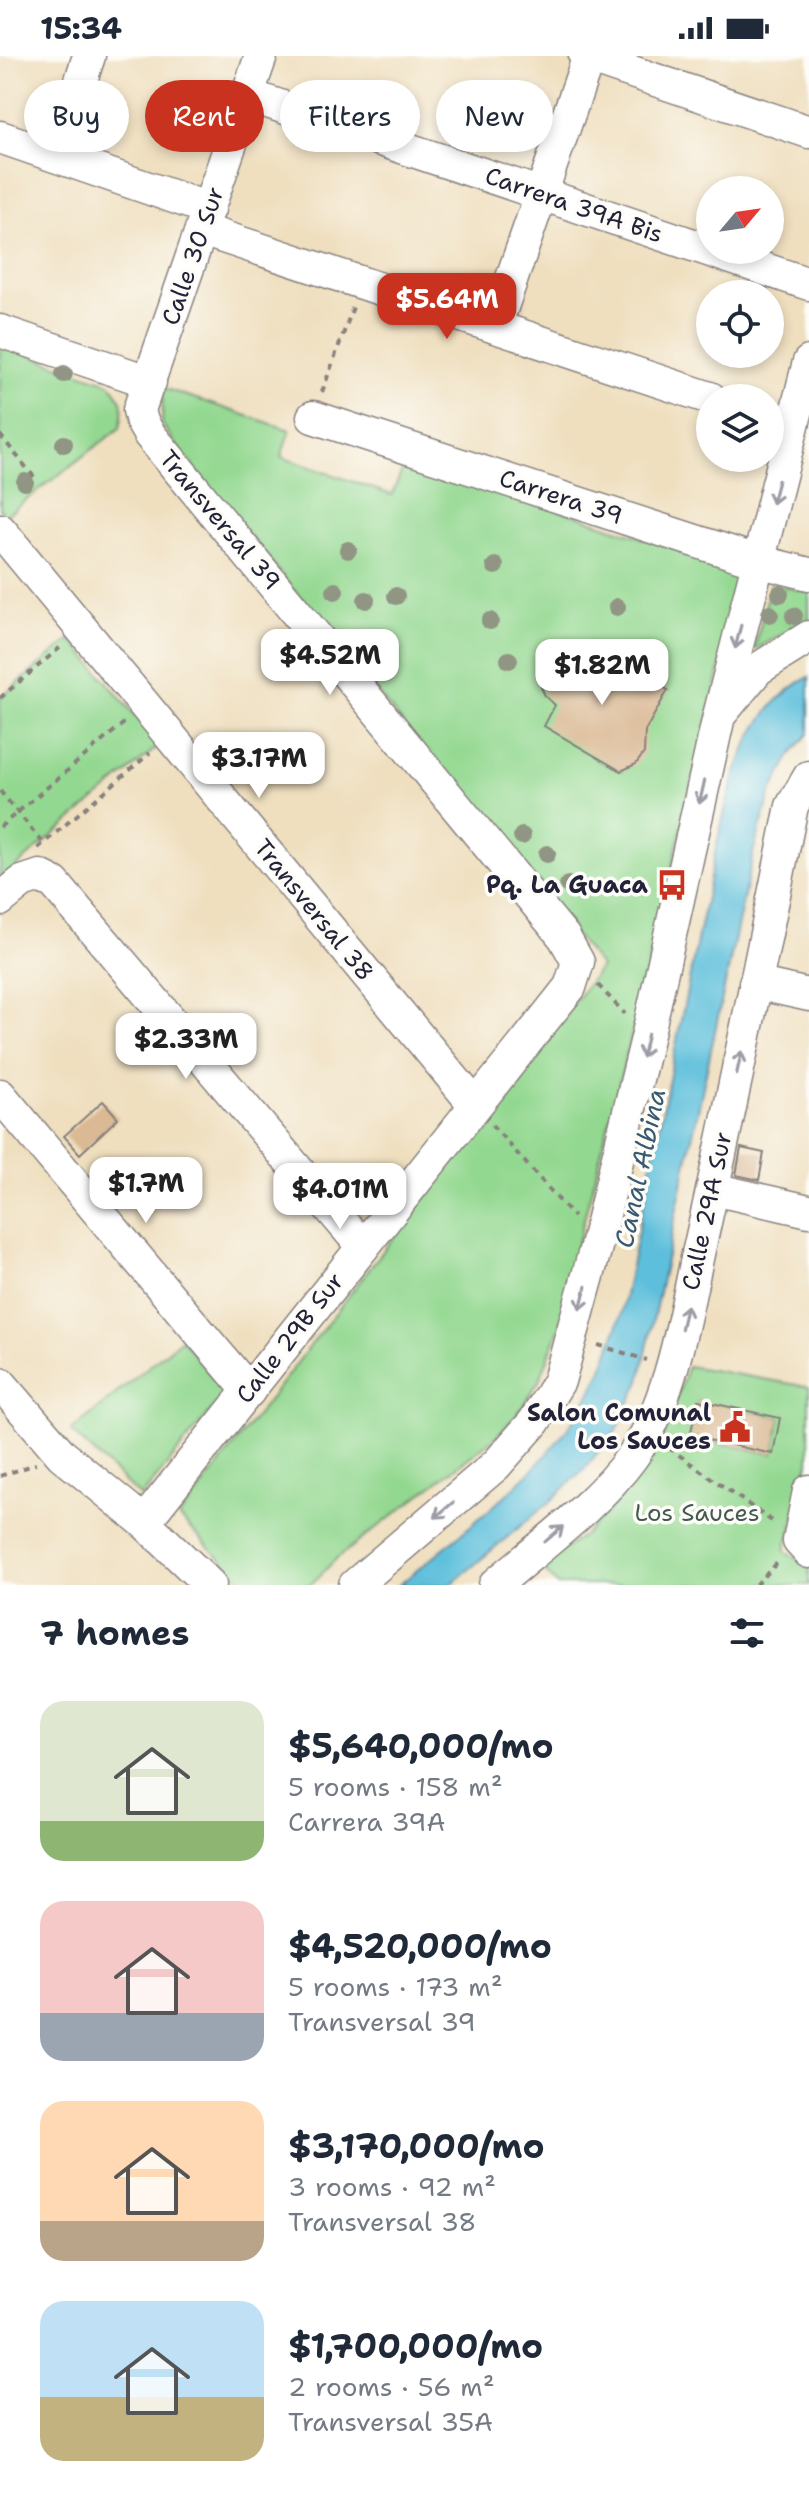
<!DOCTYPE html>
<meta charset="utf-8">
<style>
:root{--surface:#fff;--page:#f6f6f7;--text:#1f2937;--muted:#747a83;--accent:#c8321e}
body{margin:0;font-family:"Shantell Sans",sans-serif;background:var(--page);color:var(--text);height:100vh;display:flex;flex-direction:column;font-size:30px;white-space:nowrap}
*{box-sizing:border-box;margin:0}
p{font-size:26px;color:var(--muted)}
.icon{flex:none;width:44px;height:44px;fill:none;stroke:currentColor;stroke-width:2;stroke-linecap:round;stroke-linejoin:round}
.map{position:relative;height:1529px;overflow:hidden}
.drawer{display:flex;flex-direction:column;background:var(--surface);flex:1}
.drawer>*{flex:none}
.hud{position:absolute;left:24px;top:24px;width:762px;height:72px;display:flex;gap:16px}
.needle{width:52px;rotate:61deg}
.controls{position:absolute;left:696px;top:120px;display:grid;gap:16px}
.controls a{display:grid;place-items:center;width:88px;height:88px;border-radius:50%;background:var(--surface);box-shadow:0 4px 12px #0003;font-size:40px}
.price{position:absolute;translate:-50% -68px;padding:0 18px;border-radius:16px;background:#fff;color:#222;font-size:26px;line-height:52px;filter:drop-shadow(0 2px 4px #0008)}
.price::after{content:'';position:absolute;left:50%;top:48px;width:24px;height:18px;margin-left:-12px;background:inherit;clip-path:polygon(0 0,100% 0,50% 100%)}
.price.current{background:var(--accent);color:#fff}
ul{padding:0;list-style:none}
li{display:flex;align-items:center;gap:24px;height:200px;padding:0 40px}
li span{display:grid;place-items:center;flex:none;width:224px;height:160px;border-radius:24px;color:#555}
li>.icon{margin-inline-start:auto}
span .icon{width:96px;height:96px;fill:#fffc;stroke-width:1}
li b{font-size:34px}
h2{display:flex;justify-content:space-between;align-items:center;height:96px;padding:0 40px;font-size:34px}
.tag{padding:0 28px;border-radius:36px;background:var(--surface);box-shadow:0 4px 12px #0003;font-size:28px;line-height:72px}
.tag.current{background:var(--accent);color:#fff}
.status{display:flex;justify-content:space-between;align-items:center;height:56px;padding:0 40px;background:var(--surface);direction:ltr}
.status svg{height:22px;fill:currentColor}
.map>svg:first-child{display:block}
.green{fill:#93d890;stroke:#5a7d66;stroke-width:2;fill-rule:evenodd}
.water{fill:#5dbfdb;stroke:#40708b;stroke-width:2}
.building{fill:#dab994}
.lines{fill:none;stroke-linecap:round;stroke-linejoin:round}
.minor-casing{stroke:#88807d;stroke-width:35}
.path{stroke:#88807d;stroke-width:4;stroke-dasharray:6 6;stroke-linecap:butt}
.minor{stroke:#fff;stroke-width:32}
.tree{fill:#919584}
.oneway{stroke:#9c9ca7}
.labels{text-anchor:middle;stroke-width:7;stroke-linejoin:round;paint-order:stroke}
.street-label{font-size:24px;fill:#22223b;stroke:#fdfcf7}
.poi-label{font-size:24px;font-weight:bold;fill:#22223b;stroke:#fdfcf7;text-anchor:end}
.park-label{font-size:24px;fill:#445954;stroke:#fdfcf7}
.water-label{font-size:26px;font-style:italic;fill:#375973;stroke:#fdfcf7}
</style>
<div class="status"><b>15:34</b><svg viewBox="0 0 49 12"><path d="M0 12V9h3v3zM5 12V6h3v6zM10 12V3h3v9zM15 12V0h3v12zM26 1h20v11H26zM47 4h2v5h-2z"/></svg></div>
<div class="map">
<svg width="809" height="1529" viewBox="0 0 809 1529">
<rect width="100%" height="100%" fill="#fdfcf7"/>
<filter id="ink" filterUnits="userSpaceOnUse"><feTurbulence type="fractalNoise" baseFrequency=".0125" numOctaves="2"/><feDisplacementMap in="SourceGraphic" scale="16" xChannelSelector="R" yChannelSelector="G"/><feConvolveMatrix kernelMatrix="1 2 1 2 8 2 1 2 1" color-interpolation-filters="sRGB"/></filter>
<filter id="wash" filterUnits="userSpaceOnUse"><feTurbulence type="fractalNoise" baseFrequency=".006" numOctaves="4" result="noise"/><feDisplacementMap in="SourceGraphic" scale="32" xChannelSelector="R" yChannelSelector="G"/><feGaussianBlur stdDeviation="1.8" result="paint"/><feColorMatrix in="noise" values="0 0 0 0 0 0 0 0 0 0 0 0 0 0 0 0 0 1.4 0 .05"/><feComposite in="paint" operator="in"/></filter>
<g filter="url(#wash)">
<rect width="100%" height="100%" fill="#efdfbf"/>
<g class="green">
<path d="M0,289L109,327C123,342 125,352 120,372L5,460L0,453Z"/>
<path d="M163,332L290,374L281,401L392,439L407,402L743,516L634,969L577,1190L561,1268L540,1323L517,1359L493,1383L336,1503L310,1529H246L179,1461L601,911L176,389L162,368Z"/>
<path d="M771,528L809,536V563L754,594Z"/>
<path d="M71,583L160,689L0,824V642Z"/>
<path d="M182,1283L225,1338L141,1441L71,1375Z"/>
<path d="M688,1310L809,1331V1407L785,1495L809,1511V1529H558L540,1510L583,1480L618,1446L665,1375ZM698,1345L780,1362L773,1398L691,1381Z"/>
</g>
<path class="water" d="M809,621V677L791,699L772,734L754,793L640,1325L617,1374L585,1412L552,1444L450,1529H399C464,1474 537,1423 583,1350C601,1321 611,1290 621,1259L717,787C732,726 747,653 809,621Z"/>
<g id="blocks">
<g class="building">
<path d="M590,589L668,634L645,675L644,697L636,708L621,715L544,670L555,649L545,640L541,631L542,616L549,609L560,604L579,609Z"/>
<path d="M103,1045L118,1062L80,1098L64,1080Z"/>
<path d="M741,1092L764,1097L759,1124L736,1119Z"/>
<path d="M698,1344L780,1362L773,1398L690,1380Z"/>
</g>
</g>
</g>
<g filter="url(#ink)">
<use href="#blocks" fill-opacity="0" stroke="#88807d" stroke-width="2"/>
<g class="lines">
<defs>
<g id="minor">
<path d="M585,0L809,76"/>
<path d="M247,39L809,228"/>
<path d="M0,81L209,153"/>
<path d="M56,100L89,0"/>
<path d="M202,174L710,342"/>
<path d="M495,271L589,0"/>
<path d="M0,275L150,326"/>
<path d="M313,361L757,505L809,518"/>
<path d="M0,474L475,1049"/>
<path d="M723,655L758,613L809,581"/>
<path d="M0,844L22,826L40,820L54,827L363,1191"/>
<path d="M755,927L809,939"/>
<path d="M0,1039L249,1335"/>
<path d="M713,1133L809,1155"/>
<path d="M0,1327L62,1399L144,1466L210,1529"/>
<path d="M809,1435L799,1485L809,1496"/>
<path d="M144,1466L570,931L578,906L564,881L149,378L142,366L139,354L261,0"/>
<path d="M355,1529L496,1409L534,1366L559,1325L597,1187L647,982L719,660L809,306"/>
<path d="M495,1529C539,1491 598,1448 632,1401C672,1346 685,1255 700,1189C733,1043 762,897 792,750L809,721"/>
</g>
</defs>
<use href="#minor" class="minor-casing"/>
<g class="path">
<path d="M322,336L353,251"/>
<path d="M0,379L34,421"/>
<path d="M0,642L62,590"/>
<path d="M0,735L44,788"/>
<path d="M0,771L124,667"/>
<path d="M38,792L150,697"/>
<path d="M598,929L625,958"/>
<path d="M492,1069L574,1161"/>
<path d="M598,1289L647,1304"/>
<path d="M669,1392L776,1468"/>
<path d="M0,1420L36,1408"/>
<path d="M756,1529L779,1505"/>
</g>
<use href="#minor" class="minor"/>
</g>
<g class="tree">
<circle cx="64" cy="318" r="9"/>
<circle cx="64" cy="388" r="9"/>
<circle cx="25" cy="426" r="9"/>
<circle cx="348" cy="494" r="9"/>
<circle cx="495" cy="510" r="9"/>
<circle cx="335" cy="535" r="9"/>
<circle cx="780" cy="538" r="9"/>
<circle cx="396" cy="540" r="9"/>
<circle cx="366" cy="544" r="9"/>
<circle cx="617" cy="551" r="9"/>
<circle cx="770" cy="558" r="9"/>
<circle cx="794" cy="560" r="9"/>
<circle cx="490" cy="565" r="9"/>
<circle cx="509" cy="604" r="9"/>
<circle cx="522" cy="780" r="9"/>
<circle cx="547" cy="798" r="9"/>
<circle cx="568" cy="829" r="9"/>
</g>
<defs><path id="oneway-shaft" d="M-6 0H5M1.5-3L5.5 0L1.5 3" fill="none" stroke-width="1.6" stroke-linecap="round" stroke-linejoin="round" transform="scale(2)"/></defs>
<g class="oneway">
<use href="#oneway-shaft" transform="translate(775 436) rotate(105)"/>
<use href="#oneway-shaft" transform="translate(738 581) rotate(104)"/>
<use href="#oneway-shaft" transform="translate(702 736) rotate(103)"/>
<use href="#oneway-shaft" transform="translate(645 990) rotate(103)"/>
<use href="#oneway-shaft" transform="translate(739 1007) rotate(-78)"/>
<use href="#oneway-shaft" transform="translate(583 1242) rotate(104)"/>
<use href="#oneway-shaft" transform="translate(684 1261) rotate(-77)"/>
<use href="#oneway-shaft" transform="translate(444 1454) rotate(140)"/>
<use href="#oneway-shaft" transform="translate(554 1478) rotate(-41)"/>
</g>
</g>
<defs>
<symbol id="bus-bare" viewBox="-9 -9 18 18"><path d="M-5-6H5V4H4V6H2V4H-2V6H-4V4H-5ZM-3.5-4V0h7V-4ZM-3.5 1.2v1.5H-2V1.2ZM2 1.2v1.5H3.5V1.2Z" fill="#c8321e" stroke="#fdfcf7" stroke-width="2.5" paint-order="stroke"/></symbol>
<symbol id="civic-bare" viewBox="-9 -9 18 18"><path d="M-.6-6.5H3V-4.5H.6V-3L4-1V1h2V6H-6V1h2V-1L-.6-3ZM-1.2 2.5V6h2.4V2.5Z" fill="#c8321e" stroke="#fdfcf7" stroke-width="2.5" paint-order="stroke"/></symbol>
</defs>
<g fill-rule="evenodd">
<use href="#bus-bare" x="650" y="807" width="44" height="44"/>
<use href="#civic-bare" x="713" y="1349" width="44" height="44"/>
</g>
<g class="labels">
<g class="street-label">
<text transform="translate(574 149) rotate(19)" y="8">Carrera 39A Bis</text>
<text transform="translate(193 200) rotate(-71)" y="8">Calle 30 Sur</text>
<text transform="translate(561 441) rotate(18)" y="8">Carrera 39</text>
<text transform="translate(220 464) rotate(50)" y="8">Transversal 39</text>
<text transform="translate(314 854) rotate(51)" y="8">Transversal 38</text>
<text transform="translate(707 1155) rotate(-78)" y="8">Calle 29A Sur</text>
<text transform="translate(290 1282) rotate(-52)" y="8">Calle 29B Sur</text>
</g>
<g class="poi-label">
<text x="648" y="837">Pq. La Guaca</text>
<text x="711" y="1365">Salon Comunal<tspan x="711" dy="28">Los Sauces</tspan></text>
</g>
<g class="park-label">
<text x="697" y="1465">Los Sauces</text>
</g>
<g class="water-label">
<text transform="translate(640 1112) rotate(-78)" y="9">Canal Albina</text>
</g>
</g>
</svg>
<div class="controls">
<a><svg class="needle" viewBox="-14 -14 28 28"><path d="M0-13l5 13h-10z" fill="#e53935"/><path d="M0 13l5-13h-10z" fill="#747a83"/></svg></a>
<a><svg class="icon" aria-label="locate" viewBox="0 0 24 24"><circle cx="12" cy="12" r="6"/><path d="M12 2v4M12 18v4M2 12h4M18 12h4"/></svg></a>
<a><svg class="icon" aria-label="layers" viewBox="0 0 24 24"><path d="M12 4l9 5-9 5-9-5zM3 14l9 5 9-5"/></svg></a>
</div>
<b class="price current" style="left:447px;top:285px">$5.64M</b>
<b class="price" style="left:330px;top:641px">$4.52M</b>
<b class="price" style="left:602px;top:651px">$1.82M</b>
<b class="price" style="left:259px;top:744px">$3.17M</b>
<b class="price" style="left:186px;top:1025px">$2.33M</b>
<b class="price" style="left:146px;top:1169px">$1.7M</b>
<b class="price" style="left:340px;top:1175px">$4.01M</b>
<div class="hud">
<a class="tag">Buy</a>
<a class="tag current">Rent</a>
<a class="tag">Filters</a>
<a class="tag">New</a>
</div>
</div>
<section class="drawer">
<h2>7 homes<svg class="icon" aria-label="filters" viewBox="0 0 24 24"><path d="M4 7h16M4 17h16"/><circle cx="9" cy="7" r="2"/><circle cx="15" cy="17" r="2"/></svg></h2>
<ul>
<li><span style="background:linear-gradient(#dfe7d0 75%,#8fb573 0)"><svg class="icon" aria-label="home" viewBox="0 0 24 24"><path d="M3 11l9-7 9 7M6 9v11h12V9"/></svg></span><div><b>$5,640,000/mo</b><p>5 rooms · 158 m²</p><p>Carrera 39A</p></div></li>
<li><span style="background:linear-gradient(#f6c9c9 70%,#9aa5b1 0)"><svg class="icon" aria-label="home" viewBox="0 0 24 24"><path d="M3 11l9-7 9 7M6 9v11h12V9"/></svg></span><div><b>$4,520,000/mo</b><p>5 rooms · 173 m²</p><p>Transversal 39</p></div></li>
<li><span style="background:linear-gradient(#ffd9b3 75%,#b9a48a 0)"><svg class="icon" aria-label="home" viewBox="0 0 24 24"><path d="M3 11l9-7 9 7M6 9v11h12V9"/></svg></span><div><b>$3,170,000/mo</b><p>3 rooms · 92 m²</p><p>Transversal 38</p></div></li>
<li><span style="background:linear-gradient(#bfe0f5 60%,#c2b280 0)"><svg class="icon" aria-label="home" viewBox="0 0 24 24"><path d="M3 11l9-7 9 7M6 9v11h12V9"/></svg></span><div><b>$1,700,000/mo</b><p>2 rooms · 56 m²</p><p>Transversal 35A</p></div></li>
</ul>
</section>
